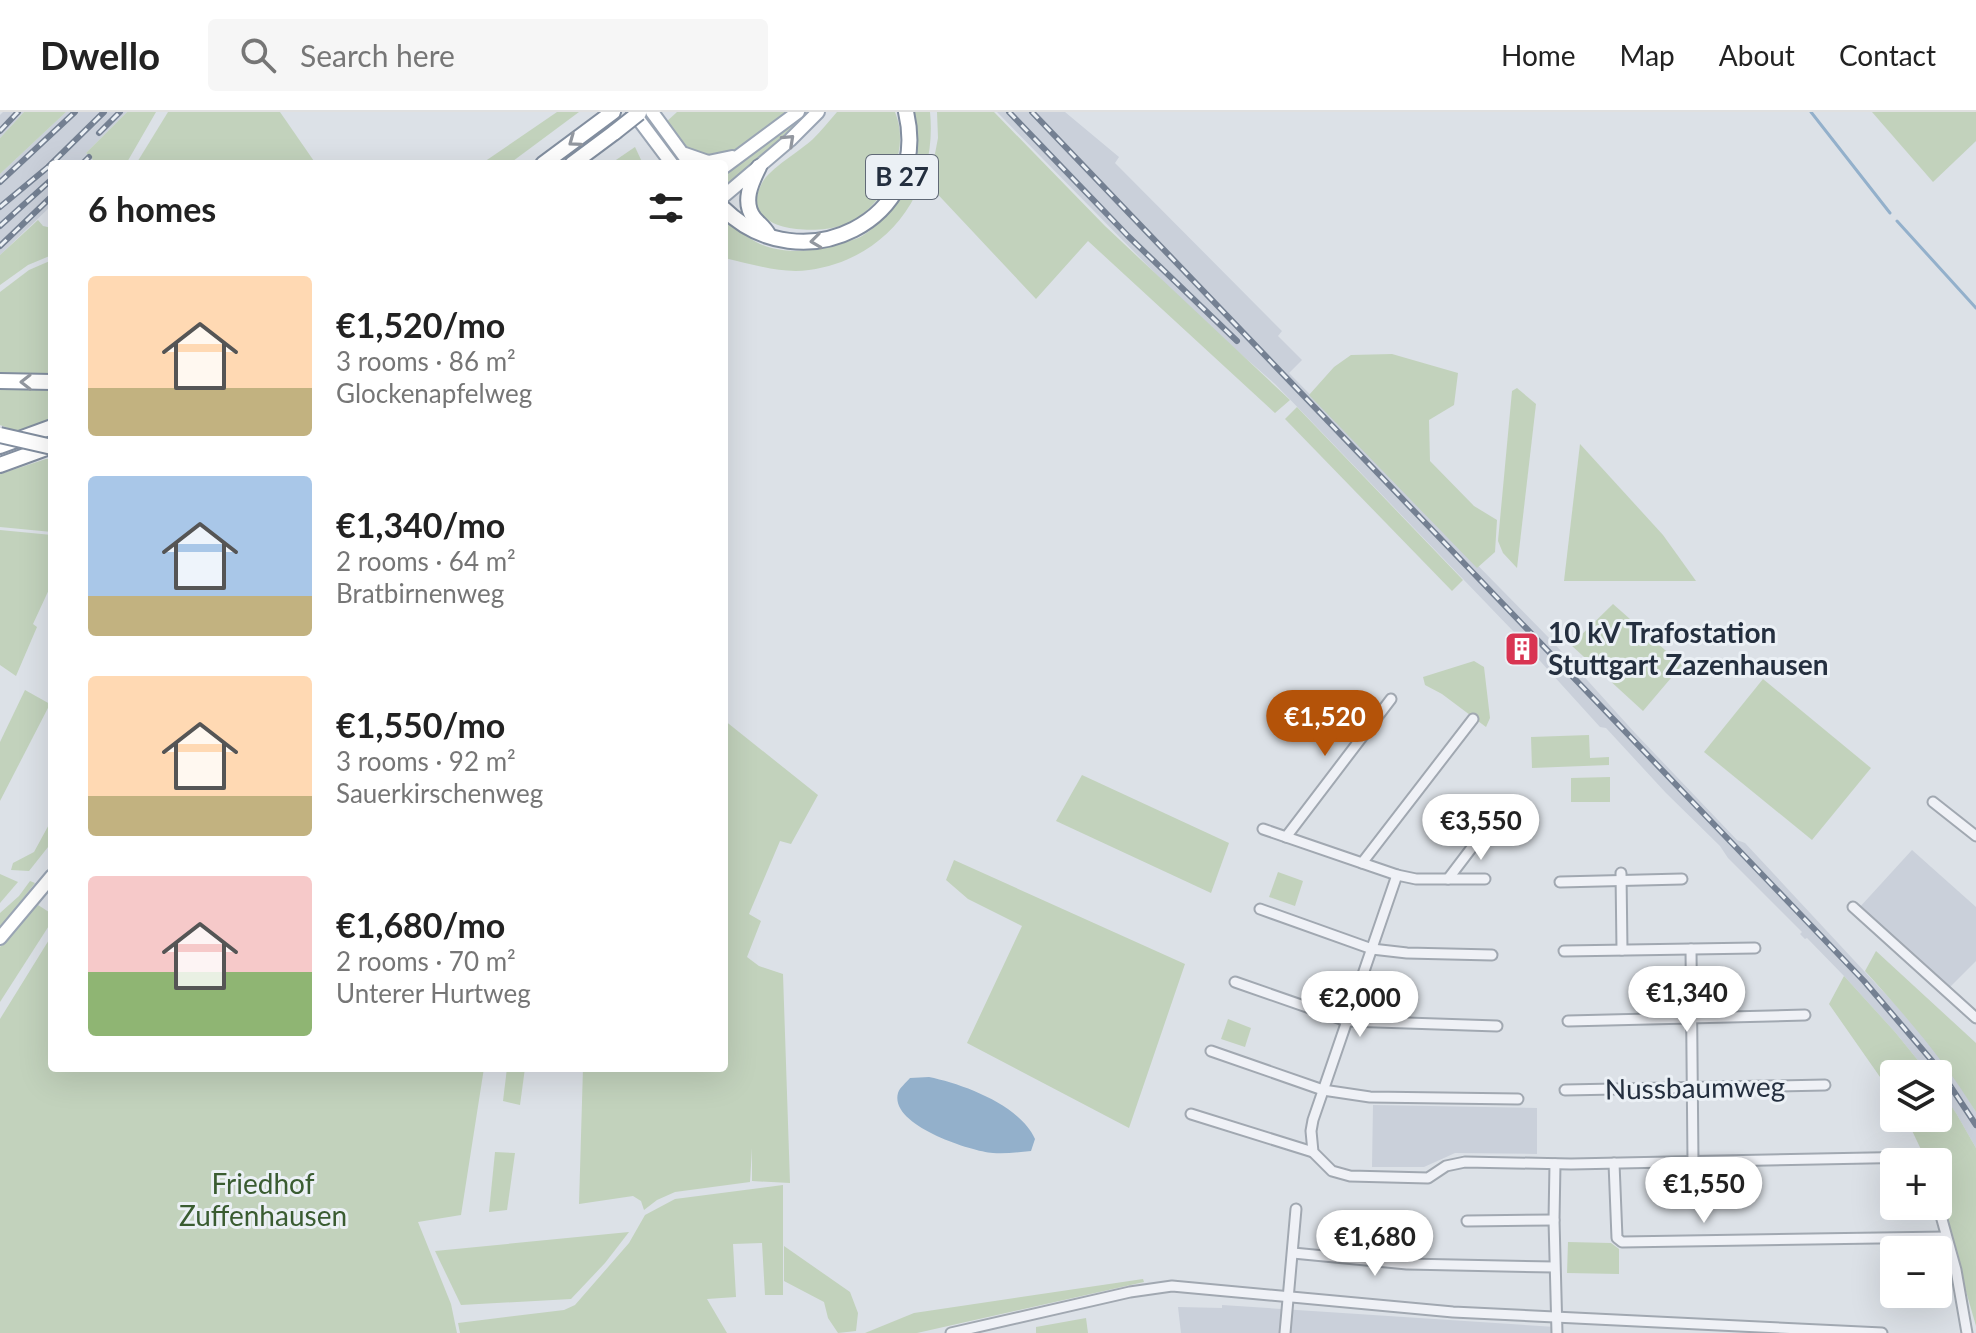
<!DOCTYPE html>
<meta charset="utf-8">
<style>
:root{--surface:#fff;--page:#f6f6f6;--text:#222;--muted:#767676;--line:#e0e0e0;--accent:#b45309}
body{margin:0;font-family:Lato,sans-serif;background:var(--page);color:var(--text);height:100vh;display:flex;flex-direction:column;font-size:30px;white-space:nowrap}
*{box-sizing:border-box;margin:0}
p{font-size:26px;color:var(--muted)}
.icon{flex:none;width:44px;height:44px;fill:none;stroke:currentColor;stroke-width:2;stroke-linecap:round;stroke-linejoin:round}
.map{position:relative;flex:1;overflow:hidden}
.sheet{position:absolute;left:48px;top:48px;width:680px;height:912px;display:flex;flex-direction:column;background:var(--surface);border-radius:8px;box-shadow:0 8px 32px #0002}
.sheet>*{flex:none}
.tools{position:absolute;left:1880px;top:948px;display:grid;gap:16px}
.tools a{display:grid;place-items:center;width:72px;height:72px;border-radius:8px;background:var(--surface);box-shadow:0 8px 32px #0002;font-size:40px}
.price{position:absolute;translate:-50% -68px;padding:0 18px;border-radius:28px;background:#fff;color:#222;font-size:26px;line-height:52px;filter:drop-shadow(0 2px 4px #0008)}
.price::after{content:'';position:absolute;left:50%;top:48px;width:24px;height:18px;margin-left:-12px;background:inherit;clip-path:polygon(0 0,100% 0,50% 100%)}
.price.active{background:var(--accent);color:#fff}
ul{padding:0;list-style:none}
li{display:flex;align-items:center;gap:24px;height:200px;padding:0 40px}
li span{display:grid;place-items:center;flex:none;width:224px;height:160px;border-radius:8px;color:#555}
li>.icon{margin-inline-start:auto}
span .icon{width:96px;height:96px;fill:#fffc;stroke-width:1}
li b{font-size:34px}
h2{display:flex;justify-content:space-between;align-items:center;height:96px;padding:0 40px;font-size:34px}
header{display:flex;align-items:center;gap:48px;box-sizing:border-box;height:112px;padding:0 40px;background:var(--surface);border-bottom:2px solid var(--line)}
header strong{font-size:38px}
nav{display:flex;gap:44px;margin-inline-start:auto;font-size:28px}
.search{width:560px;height:72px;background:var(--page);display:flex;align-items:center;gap:20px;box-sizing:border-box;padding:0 28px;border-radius:8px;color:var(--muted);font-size:30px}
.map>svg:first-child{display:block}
.built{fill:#cad0da}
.green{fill:#c2d2bc}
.water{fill:#93b0cb}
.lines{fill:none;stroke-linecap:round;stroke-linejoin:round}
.stream{stroke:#93b0cb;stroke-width:3}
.minor-casing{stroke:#a1a8b1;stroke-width:13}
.major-casing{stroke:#9aa5b4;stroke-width:16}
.highway-casing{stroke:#828e9f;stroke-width:18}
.minor{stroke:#eff1f6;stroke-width:9}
.major{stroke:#fff;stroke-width:12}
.highway{stroke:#fff;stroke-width:14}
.rail-casing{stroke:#748092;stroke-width:6}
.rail{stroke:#ebf0f5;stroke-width:3;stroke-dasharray:9;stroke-linecap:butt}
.highway-bridge-casing{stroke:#828e9f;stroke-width:18;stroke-linecap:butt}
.highway-bridge{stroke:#fff;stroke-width:14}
.oneway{stroke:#92979f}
.labels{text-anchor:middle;stroke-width:6;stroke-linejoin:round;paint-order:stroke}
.shield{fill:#ebf0f5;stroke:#606976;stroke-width:2}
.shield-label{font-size:26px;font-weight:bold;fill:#242f3f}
.poi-label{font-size:28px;font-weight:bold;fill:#242f3f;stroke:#ebf0f5;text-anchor:start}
.street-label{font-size:28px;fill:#242f3f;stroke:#ebf0f5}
.park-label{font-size:28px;fill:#3a5c31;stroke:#ebf0f5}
</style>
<header>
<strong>Dwello</strong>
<div class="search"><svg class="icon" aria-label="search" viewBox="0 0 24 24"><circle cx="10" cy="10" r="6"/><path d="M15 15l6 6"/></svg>Search here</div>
<nav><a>Home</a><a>Map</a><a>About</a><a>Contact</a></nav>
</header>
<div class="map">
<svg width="1976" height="1221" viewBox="0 0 1976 1221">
<rect width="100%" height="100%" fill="#dce1e7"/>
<g class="built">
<path d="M3,0H24L0,26V3Z"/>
<path d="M66,0H127L86,41L93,48L89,52H52V93L0,143V62Z"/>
<path d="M997,0H1065L1119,45L1115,51L1282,219L1278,224L1302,248L1289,261L1551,528L1635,621L1737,728L1745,731L1919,918L1955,965L1976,1000V1036L1956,1001L1940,979L1938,962H1929L1895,920L1844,864L1807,826L1805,827L1800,822L1802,820L1728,746L1720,734L1666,681L1606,616L1600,615L1513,519L1311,309L1275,272L1194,201Z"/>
<path d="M1912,738L1976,795V849L1949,876L1859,796Z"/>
<path d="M1373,993L1537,996V1042L1455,1041L1424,1055H1372Z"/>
<path d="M1222,1193L1555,1215L1556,1221H1181L1178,1195L1222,1196Z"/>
</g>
<g class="green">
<path d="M24,0H66L0,62V26Z"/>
<path d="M127,0H156L126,52H89L93,48L86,41Z"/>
<path d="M168,0H280L316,52H136Z"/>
<path d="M557,0H579L509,52H481Z"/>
<path d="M677,0H788L753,28L716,47L687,40L665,11Z"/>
<path d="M802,0H807L771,36L729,72L724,62Z"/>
<path d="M837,0H895C903,20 901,39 893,59C885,82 865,107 840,114C812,123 736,119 762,71C770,56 799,40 813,27C821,19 829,9 837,0Z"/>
<path d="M911,0H930C938,78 889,147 809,158C781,162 752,152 724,146V107C735,115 747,126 760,132C782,142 810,140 832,133C842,130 854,129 862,124C905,97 919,48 911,0Z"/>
<path d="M937,0H994L1105,114L1290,288L1275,301L1088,129L1036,187L929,73L938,26Z"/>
<path d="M1872,0H1976V29L1933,70Z"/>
<path d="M635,35L643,52H610Z"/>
<path d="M38,108L43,114L52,116V143L28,153L0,173V143Z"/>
<path d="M52,148V262H0V180L29,158Z"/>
<path d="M1392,242L1458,261L1454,293L1429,308L1430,349L1474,394L1497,408L1495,440L1477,456L1309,283L1334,255L1351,243Z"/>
<path d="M52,274V310L24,322L0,313V275L24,277Z"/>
<path d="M1517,276L1536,292L1517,456L1503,441L1498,429L1512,279Z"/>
<path d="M1297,295L1463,468L1452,479L1285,307Z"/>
<path d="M1580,332L1663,423L1696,469H1564Z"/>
<path d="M46,347H52V420L0,415V362Z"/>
<path d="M0,418L52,423V471L33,512L37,515L16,564L0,553Z"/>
<path d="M1613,492L1682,553L1643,599L1571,533Z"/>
<path d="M1474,549L1484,555L1490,606L1486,615L1442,582L1425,573L1423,565Z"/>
<path d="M1763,567L1871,656L1812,728L1704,640Z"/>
<path d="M25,578L50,592L0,689V630Z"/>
<path d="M724,608L818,683L791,732L780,729L749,802L761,809L747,845L759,854L783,862L790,1071L752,1069V1036L750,1070L675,1080L657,1088L644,1098L641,1089L633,1084L579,1092L583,956H724Z"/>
<path d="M1589,623L1590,646L1609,645V653L1532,656L1531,625Z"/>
<path d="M1082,663L1229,731L1211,781L1056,709Z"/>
<path d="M1610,665V690H1571V666Z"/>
<path d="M52,707V730L29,759L11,758L13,751L34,740Z"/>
<path d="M954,748L1185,852L1129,1016L967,931L1022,814L968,787L946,768Z"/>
<path d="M1278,760L1303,769L1295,794L1269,785Z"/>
<path d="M0,762L18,770L0,791Z"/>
<path d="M30,769L35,771L0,816V801L19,784Z"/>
<path d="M38,793L52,802V809L0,890V835Z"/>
<path d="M52,823V956H484L461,1103L418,1110L451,1192L457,1221H0V907Z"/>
<path d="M1876,839L1976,931V1000C1944,948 1906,904 1865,859Z"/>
<path d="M1844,864L1895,920L1929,962H1894V985L1829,892Z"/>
<path d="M1228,907L1251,916L1245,935L1221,927Z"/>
<path d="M507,956H525L520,993L503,989Z"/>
<path d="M1938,975L1956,1001L1976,1036V1214L1938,1082V1050H1927L1906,1006H1938Z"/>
<path d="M495,1040L515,1041L507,1098L489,1100Z"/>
<path d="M783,1073V1183H765L762,1131L733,1132L736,1185L707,1187L727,1221H460L458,1211L564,1198L575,1193L629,1131L645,1103L675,1087Z"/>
<path d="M629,1120L605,1151L571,1187L461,1193L435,1139Z"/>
<path d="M1568,1130L1611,1131L1619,1137V1162L1567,1161Z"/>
<path d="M784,1134L850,1180L858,1201L856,1219L838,1221L828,1206L824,1190L784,1169Z"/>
<path d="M1143,1167L1144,1170L917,1221H865L914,1201Z"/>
<path d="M1086,1206L1088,1221H1036V1215Z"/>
</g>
<path class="water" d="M929,965C963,972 1020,993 1035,1027L1031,1039C1018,1040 1006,1042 993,1041C970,1039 889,1013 898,981C900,975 906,971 910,966Z"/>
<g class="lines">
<g class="stream">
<path d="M1811,0L1890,101"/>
<path d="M1897,109L1976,196"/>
</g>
<defs>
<g id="minor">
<path d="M1933,690L1976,724"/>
<path d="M1263,717L1397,763L1416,767H1485"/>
<path d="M1286,725L1391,587"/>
<path d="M1362,751L1473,607"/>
<path d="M1621,761L1622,838"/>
<path d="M1397,763L1313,1008L1311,1019L1313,1040L1332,1059L1350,1064L1428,1066L1446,1054L1465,1050L1571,1052L1922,1045L1924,1050"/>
<path d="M1448,767L1489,713"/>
<path d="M1560,770L1682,767"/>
<path d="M1853,795L1976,906"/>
<path d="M1260,797L1372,837L1407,841L1492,843"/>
<path d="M1691,837L1693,1050"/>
<path d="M1564,839L1755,836"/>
<path d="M1235,870L1347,909L1497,914"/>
<path d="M1568,909L1805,903"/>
<path d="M1211,939L1323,978L1370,985L1518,987"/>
<path d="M1565,978L1825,973"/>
<path d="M1191,1002L1313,1040"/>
<path d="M1614,1051L1617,1126L1622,1130L1946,1125"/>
<path d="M1555,1052L1554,1108L1557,1221"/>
<path d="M1938,1093L1956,1158L1967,1221"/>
<path d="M1467,1109L1554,1108"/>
<path d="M1293,1141L1407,1152L1554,1155"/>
<path d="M951,1221L1130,1180L1172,1174L1453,1200L1882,1221"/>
<path d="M1285,1221L1296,1097"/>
</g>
<g id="major">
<path d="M633,0L672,52"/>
<path d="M652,0L690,52"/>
<path d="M685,42L708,50L732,45"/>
<path d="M724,55L798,0"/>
<path d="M724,84L790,28L818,0"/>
<path d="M0,826L52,764"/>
</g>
<g id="highway">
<path d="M543,52L613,0"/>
<path d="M572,52L615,20"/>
<path d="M759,55C751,71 742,90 754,106C759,112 764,115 768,122"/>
<path d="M724,97C801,172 932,109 906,0"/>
<path d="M0,269L52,270"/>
<path d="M0,334L52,315"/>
<path d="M0,353L52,334"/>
</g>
</defs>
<use href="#minor" class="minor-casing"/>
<use href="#major" class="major-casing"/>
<use href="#highway" class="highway-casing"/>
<use href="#minor" class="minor"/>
<use href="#major" class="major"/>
<use href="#highway" class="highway"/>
<defs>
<g id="rail">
<path d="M1009,0L1128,124L1237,229"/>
<path d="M1032,0L1864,869L1939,957L1976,1013"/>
<path d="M0,19L18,0"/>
<path d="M99,21L120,0"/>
<path d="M82,52L89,45"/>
<path d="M0,70L75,0"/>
<path d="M0,95L48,55L104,0"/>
<path d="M0,114L52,67"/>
<path d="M0,134L52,84"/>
</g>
</defs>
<use href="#rail" class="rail-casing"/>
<use href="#rail" class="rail"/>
<defs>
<g id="highway-bridge">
<path d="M615,20L639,1"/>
<path d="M0,323L52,335"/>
</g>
</defs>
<use href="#highway-bridge" class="highway-bridge-casing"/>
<use href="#highway-bridge" class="highway-bridge"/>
</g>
<defs><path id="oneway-chevron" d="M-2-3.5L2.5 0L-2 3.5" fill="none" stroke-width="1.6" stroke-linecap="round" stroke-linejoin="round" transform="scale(2)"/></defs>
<g class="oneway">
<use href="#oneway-chevron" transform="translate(789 28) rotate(-43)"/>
<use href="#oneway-chevron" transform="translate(574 29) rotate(144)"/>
<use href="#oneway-chevron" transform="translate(816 129) rotate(173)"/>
<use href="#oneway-chevron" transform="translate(26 270) rotate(-180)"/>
</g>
<defs>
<symbol id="building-square" viewBox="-11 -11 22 22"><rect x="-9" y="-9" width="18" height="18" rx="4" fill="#d93452" stroke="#ebf0f5"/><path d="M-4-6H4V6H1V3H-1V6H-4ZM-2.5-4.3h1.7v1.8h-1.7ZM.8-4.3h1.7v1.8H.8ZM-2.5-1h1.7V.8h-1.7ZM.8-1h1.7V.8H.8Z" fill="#fff"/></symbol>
</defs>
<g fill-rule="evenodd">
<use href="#building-square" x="1502" y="517" width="40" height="40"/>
</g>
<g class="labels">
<rect class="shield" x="866" y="43" width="72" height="44" rx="6"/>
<g class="shield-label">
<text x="902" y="74">B 27</text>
</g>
<g class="poi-label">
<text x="1548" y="531">10 kV Trafostation<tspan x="1548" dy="32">Stuttgart Zazenhausen</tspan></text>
</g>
<g class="street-label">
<text transform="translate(1695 976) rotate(-1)" y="10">Nussbaumweg</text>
</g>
<g class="park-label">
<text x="263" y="1082">Friedhof<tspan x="263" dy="32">Zuffenhausen</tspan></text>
</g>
</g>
</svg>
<div class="tools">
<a><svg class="icon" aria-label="layers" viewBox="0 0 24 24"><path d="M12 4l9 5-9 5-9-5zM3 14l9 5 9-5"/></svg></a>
<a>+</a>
<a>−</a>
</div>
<b class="price active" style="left:1325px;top:646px">€1,520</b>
<b class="price" style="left:1481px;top:750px">€3,550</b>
<b class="price" style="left:1687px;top:922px">€1,340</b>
<b class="price" style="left:1360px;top:927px">€2,000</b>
<b class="price" style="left:1704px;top:1113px">€1,550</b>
<b class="price" style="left:1375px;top:1166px">€1,680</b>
<section class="sheet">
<h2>6 homes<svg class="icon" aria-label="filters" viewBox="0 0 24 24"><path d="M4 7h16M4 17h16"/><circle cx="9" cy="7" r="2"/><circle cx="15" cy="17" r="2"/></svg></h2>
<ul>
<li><span style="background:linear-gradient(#ffd9b3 70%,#c2b280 0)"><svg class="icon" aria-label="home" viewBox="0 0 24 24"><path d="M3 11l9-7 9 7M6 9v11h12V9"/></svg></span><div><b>€1,520/mo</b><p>3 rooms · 86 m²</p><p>Glockenapfelweg</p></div></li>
<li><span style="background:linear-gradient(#a9c7e8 75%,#c2b280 0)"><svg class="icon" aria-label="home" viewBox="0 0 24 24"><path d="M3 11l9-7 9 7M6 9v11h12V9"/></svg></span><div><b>€1,340/mo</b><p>2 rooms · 64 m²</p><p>Bratbirnenweg</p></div></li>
<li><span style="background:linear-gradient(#ffd9b3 75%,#c2b280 0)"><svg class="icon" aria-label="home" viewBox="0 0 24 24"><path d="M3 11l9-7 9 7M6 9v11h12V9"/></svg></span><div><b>€1,550/mo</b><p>3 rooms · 92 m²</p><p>Sauerkirschenweg</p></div></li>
<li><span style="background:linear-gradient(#f6c9c9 60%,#8fb573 0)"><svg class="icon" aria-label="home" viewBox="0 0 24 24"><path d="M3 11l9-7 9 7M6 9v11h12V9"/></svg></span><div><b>€1,680/mo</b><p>2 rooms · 70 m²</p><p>Unterer Hurtweg</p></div></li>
</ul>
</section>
</div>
